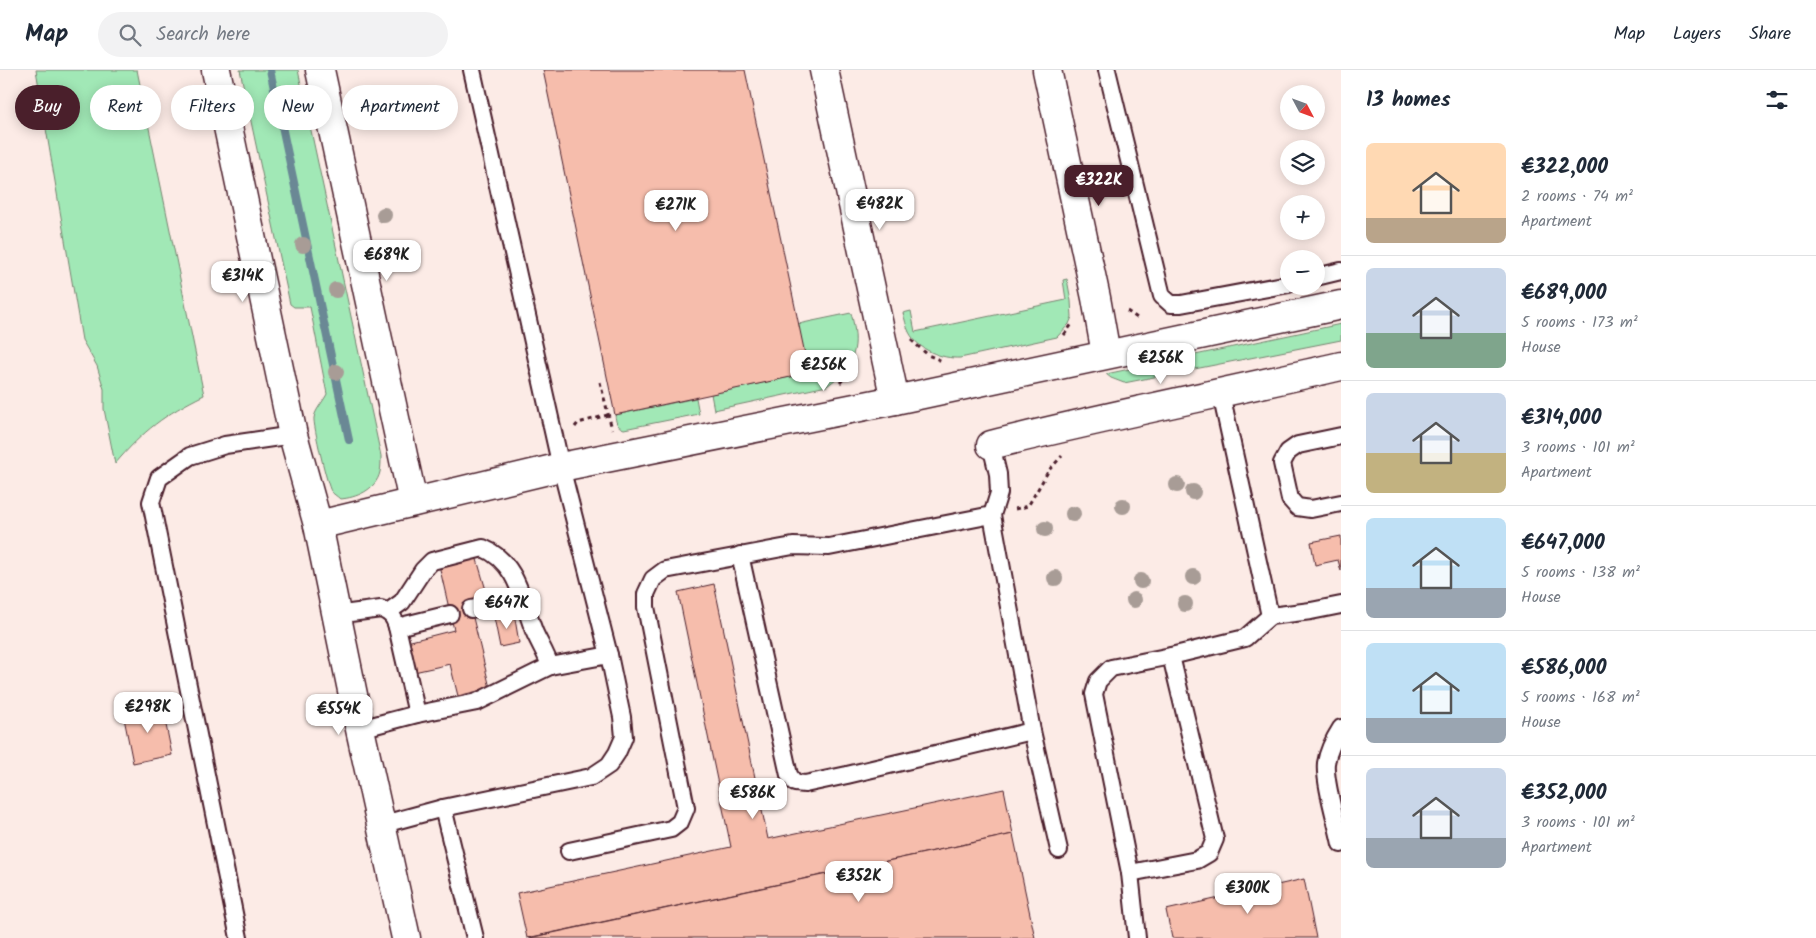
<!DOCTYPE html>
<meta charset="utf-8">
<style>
:root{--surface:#fff;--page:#f2f2f3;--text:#1f2937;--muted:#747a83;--line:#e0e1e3;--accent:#4a1f2b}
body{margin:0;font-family:Kalam,sans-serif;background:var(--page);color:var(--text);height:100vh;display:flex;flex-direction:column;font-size:19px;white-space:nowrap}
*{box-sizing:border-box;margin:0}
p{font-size:16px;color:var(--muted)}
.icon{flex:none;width:28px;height:28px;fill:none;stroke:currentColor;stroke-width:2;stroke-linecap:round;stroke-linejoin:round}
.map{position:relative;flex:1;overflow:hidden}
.drawer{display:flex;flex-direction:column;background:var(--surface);width:475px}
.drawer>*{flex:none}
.top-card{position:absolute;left:15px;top:15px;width:475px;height:45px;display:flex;gap:10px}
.needle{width:32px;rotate:131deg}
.tools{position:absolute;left:1280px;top:15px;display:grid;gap:10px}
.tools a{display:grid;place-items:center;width:45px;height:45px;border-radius:50%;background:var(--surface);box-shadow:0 2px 12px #0003;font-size:25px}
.price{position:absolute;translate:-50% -42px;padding:0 11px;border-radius:10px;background:#fff;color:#222;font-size:16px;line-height:32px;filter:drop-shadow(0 1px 2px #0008)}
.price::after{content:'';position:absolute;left:50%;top:30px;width:15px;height:11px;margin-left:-8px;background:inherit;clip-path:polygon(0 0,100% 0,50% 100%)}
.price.on{background:var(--accent);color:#fff}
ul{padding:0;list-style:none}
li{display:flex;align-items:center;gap:15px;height:125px;padding:0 25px}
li+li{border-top:1px solid var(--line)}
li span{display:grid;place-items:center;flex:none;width:140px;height:100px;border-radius:8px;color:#555}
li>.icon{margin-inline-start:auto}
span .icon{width:60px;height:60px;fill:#fffc;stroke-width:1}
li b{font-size:21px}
h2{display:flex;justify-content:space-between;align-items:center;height:60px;padding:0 25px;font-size:21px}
.tag{padding:0 18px;border-radius:22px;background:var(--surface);box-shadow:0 2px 12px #0003;font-size:18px;line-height:45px}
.tag.on{background:var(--accent);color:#fff}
header{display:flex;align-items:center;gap:30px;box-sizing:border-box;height:70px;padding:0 25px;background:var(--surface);border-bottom:1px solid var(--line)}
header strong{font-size:24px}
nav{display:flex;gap:28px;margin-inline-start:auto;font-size:18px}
.search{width:350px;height:45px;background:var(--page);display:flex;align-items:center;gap:12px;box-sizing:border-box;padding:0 18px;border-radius:28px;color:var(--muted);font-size:19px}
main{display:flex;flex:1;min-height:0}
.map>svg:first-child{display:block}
.green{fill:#a1e8b6;stroke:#768470}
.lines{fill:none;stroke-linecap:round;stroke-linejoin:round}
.stream{stroke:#6a8895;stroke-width:8}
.building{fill:#f6bdac;stroke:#4a1f2b}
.lane-casing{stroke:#4a1f2b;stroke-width:20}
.street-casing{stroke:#4a1f2b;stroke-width:31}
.path{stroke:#4a1f2b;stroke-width:3;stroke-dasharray:4 4;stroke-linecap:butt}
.lane{stroke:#fff;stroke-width:16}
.street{stroke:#fff;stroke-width:28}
.tree{fill:#a89c96}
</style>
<header>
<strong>Map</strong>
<div class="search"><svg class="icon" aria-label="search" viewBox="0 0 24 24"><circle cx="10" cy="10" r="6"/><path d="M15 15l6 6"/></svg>Search here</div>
<nav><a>Map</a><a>Layers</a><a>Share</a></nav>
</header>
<main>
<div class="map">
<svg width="1341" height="868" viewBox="0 0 1341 868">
<rect width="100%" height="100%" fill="#fcebe6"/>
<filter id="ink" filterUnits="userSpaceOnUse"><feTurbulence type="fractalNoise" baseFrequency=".02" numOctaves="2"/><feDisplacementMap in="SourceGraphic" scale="10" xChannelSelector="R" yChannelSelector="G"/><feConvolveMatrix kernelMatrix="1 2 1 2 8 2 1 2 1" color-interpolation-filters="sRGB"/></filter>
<g filter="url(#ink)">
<g class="green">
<path d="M36,0H137L204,325C165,344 143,361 115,394L104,339V319L97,296L82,270Z"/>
<path d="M240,0H298L381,386C381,391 381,397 380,402C376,420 356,428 340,429C337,426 333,424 331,421C327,415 313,355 314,348C315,340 323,332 327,324L310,237H294L290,234Z"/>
<path d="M1067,209L1071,231L1072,247L1069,254L1057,267L960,288C942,289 918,280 909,262C906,256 905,249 903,243L911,241L915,262L1066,230L1063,210Z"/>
<path d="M851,243C860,276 856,295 827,316L714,340L711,324L808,303L798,254Z"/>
<path d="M1341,254V270L1124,313L1111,308L1106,304Z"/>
<path d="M696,328L699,344L624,359C616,356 616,352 615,345Z"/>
</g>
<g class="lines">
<path class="stream" d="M270,0L349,370"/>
</g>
<g class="building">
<path d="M543,0H745L809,303L615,345Z"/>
<path d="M1341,466V501L1338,490L1315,495L1311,472Z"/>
<path d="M476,486L488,527L469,531L490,618L458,626L450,594L414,602L407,572L454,560L439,495Z"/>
<path d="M714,514L768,769L1004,719L1013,764L527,868L517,823L731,777L678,522Z"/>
<path d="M514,543L519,573L500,577L494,547Z"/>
<path d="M162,635L172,685L133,693L123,643Z"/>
<path d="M1013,764L1035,868H529Z"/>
<path d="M1304,809L1316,868H1172L1166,840Z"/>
</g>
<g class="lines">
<defs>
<g id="lane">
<path d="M1107,0L1162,226L1171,234H1181L1289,214"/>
<path d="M1316,207L1341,201"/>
<path d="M1221,324L1270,546"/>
<path d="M1341,366L1298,375L1288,382L1282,393L1290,429L1297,437L1311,439L1341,433"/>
<path d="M991,375L998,404L999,423L992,445L1032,661L1059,780"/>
<path d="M740,485L789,705L795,713L805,714L847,705L1032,661"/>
<path d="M471,539L523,530"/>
<path d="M388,542L402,532L423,500L432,491L483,478C517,492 522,530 534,561C539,573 546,583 550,596"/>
<path d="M335,545L381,539C391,543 394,547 397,557L450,544"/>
<path d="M397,557L417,644"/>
<path d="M1341,658C1334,669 1328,680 1326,693C1324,712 1337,753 1341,774"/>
<path d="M360,659L417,644L477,632L550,596L609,585"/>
<path d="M443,738L475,868"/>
<path d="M380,755L443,738L591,707L609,695L617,683L624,667L622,647L609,585L561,397L472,0"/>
<path d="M569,781L671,759L680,752L686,738L646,537V524L653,509L665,500L793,476L829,477L992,445"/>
<path d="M1130,803L1197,790L1209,783L1215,769L1171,586"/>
<path d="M239,868L151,432L159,408L190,386L225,375L293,365"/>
<path d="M1137,868L1130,803L1094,624L1098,611L1111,598L1171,586L1245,568L1270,546L1311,541L1341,535"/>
</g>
<g id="street">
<path d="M216,0L293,365L318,455L360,659L406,868"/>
<path d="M320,0L413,432"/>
<path d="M824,0L895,330"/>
<path d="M1047,0L1096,228L1106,284"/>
<path d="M991,375C1107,346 1224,323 1341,296"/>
<path d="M318,455L561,397L895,330L1341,235"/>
</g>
</defs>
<use href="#lane" class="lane-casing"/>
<use href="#street" class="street-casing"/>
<g class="path">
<path d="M1127,241L1140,250"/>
<path d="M1064,265L1072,254"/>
<path d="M911,270L928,285L942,291"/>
<path d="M600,312L612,359"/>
<path d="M840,313L849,302L857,287"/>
<path d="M575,357L578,353L608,345"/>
<path d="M1015,439L1028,436L1049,400L1062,386"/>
</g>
<use href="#lane" class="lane"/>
<use href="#street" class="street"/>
</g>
<g class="tree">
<circle cx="384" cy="145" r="8"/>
<circle cx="303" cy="175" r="8"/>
<circle cx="394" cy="185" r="8"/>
<circle cx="336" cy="220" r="8"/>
<circle cx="336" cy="302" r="8"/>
<circle cx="1177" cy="415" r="8"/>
<circle cx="1193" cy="422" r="8"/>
<circle cx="1123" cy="436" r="8"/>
<circle cx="1073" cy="444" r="8"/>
<circle cx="1045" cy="459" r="8"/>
<circle cx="1193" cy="507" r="8"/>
<circle cx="1055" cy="508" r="8"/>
<circle cx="1141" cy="511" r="8"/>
<circle cx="1134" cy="530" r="8"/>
<circle cx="1185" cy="534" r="8"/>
</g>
</g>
</svg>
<div class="tools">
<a><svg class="needle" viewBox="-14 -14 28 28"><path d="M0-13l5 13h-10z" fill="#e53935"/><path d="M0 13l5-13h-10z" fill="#747a83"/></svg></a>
<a><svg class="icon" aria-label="layers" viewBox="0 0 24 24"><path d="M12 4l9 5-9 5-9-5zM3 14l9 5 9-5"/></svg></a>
<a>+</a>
<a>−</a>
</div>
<b class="price on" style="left:1099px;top:137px">€322K</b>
<b class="price" style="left:880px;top:161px">€482K</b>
<b class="price" style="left:676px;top:162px">€271K</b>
<b class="price" style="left:387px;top:212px">€689K</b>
<b class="price" style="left:243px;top:233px">€314K</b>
<b class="price" style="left:1161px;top:315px">€256K</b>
<b class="price" style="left:824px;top:322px">€256K</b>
<b class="price" style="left:507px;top:560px">€647K</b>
<b class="price" style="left:148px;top:664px">€298K</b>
<b class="price" style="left:339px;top:666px">€554K</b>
<b class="price" style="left:753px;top:750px">€586K</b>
<b class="price" style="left:859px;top:833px">€352K</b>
<b class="price" style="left:1248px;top:845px">€300K</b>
<div class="top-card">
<a class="tag on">Buy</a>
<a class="tag">Rent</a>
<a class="tag">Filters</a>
<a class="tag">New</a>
<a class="tag">Apartment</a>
</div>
</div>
<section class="drawer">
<h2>13 homes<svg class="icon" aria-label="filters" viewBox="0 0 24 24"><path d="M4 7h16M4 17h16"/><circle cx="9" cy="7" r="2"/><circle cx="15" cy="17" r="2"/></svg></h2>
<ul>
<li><span style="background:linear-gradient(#ffd9b3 75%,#b9a48a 0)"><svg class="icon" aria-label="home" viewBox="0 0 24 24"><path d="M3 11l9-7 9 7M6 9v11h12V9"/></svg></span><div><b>€322,000</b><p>2 rooms · 74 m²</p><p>Apartment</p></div></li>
<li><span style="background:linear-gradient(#c9d6e8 65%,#7fa58c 0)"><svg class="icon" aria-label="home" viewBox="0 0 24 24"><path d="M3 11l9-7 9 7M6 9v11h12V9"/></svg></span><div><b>€689,000</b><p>5 rooms · 173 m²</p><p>House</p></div></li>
<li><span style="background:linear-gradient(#c9d6e8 60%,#c2b280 0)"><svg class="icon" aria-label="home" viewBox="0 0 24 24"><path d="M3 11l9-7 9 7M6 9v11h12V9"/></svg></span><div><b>€314,000</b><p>3 rooms · 101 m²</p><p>Apartment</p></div></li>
<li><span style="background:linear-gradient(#bfe0f5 70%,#9aa5b1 0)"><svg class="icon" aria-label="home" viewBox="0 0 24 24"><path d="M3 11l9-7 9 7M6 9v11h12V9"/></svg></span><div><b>€647,000</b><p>5 rooms · 138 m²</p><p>House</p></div></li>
<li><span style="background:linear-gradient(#bfe0f5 75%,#9aa5b1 0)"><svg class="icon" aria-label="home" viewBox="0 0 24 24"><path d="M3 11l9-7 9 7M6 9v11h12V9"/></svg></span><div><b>€586,000</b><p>5 rooms · 168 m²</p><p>House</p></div></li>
<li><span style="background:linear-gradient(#c9d6e8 70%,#9aa5b1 0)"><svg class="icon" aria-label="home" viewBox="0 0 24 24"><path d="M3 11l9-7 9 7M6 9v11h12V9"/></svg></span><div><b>€352,000</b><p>3 rooms · 101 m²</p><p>Apartment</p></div></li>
</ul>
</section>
</main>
